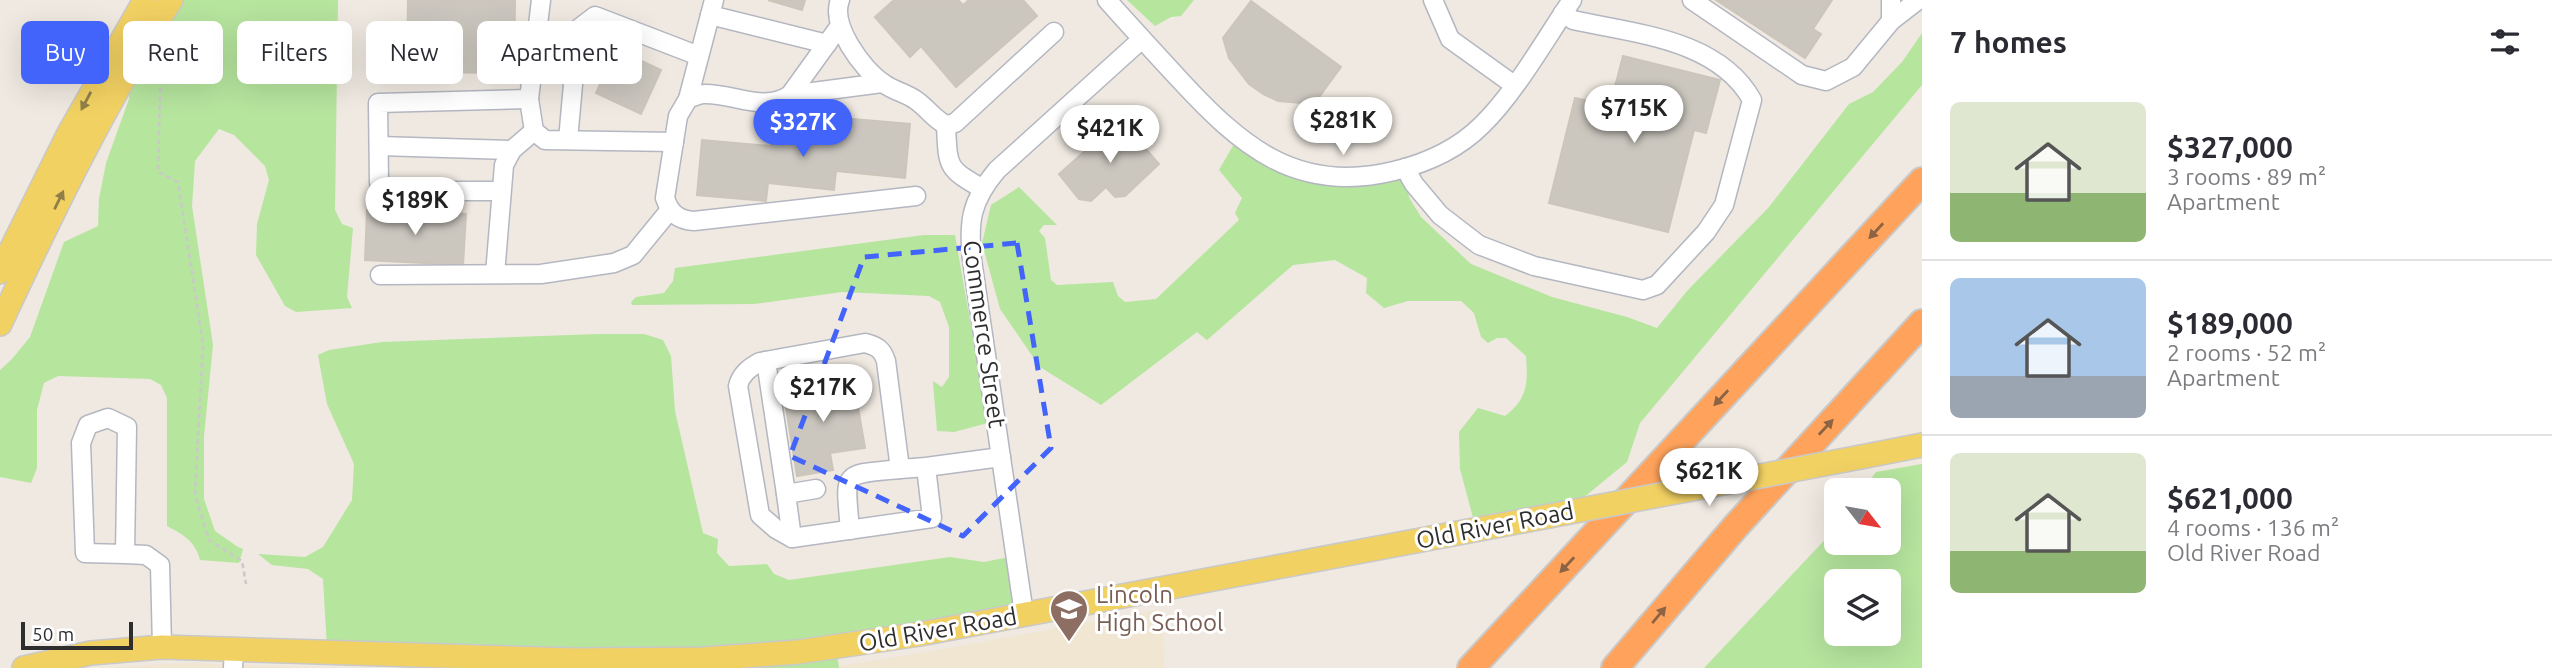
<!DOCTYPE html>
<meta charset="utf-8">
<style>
:root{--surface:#fff;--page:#f7f7f7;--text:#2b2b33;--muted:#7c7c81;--line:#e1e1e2;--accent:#4264fb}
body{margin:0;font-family:Ubuntu,sans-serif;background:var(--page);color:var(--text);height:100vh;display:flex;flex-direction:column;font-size:26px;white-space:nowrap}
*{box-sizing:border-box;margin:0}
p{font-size:23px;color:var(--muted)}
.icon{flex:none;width:38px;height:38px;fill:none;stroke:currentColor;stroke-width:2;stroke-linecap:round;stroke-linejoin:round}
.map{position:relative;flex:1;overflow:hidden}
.drawer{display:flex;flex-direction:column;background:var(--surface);width:630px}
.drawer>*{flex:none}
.top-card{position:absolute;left:21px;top:21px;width:665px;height:63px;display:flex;gap:14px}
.needle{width:46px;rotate:121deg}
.tools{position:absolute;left:1824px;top:478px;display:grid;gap:14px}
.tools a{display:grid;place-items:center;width:77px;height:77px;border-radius:10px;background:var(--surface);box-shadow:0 7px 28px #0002;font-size:35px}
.scale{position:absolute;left:21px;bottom:18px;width:112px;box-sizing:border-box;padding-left:7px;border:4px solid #2e2e2e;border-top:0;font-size:19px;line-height:24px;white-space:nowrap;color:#2e2e2e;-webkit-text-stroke:5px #fff;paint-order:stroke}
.price{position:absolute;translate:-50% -60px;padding:0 16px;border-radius:24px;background:#fff;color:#222;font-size:23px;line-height:46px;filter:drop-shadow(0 2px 4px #0008)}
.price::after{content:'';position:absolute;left:50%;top:42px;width:21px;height:16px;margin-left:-10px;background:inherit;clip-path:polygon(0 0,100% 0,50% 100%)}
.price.selected{background:var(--accent);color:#fff}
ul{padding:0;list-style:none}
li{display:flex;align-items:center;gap:21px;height:175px;padding:0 28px}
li+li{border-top:2px solid var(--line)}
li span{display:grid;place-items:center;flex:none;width:196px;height:140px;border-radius:10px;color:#555}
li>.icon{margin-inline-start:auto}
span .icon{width:84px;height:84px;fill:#fffc;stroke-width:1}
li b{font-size:30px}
h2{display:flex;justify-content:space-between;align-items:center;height:84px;padding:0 28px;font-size:30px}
.chip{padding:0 24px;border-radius:10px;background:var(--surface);box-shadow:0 7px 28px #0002;font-size:24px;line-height:63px}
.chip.selected{background:var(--accent);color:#fff}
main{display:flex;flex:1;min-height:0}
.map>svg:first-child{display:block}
.education{fill:#f0e6d1}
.green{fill:#b6e59e;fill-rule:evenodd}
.building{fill:#cbc7bf;stroke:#cbc5ba;stroke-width:2}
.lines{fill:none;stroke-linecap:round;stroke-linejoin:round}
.minor-casing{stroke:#b4b7c1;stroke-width:21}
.major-casing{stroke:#c9c9c9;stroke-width:26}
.highway-casing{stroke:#c9c9c9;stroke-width:30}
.path{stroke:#c9c9c9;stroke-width:2.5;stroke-dasharray:5 3.5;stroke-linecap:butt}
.minor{stroke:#fff;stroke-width:18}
.major{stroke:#f2d163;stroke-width:23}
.highway{stroke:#ffa35c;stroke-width:26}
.major-bridge-casing{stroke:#c9c9c9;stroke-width:26;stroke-linecap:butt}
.major-bridge{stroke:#f2d163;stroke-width:23}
.oneway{fill:#908048}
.oneway2{fill:#8c6343}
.marked{fill:none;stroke:#4264fb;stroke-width:5;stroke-dasharray:14 9;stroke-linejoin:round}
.labels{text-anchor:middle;stroke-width:6;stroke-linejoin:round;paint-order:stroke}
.street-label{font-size:24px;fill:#2e2e2e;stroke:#fff}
.education-label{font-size:24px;fill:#785e54;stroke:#fff;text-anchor:start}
</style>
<main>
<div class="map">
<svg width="1922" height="668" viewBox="0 0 1922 668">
<rect width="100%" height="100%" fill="#efe9e1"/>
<g class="education">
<path d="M1163,609L1164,668H826L921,653Z"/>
<path d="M185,663L341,668H99Z"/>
</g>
<g class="green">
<path d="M169,0H338L335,210L342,224L353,228L347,297L352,308L296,312L285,306L256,255L257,224L269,180L265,166L234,135L219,129L195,161L192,206L213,345L204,436V499L215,531L238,547L243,549L239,563L200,560C195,541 184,535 167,526V398L161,385L150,379L58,376L44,383L37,410V468L31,483L0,477V370L12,359L30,337L64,242L98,226L99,199L106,163L129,99L130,62Z"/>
<path d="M1127,0H1194L1181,16L1171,17L1155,26Z"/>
<path d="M1922,33V85L1640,423L1627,462L1577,503L1475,525L1460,469L1459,432L1478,408L1505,416C1528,399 1528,382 1526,356L1506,338H1497L1488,343L1481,337L1474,313L1461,301H1408L1384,308L1366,293L1367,278L1335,260L1293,265L1207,340L1197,332L1101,405L1040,367L1000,309L982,243L991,205L1019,187L1057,225H1044L1039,231L1045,238L1051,280L1057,285L1113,282L1118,296L1125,302L1156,299L1239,220L1235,213L1242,198L1219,170L1238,137L1297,165L1345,171L1399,165L1410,199L1421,217L1471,264L1552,297L1627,317L1657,328L1687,291L1769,207L1849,104L1873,92L1902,62Z"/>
<path d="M924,235H955L988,423L954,432L937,431L933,383V381L942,387L949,377V327L940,302L929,296L842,292L754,304L632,305L631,302L636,297L664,293L673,281L675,268Z"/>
<path d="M597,334H644L663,340L671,356L675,411L703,533L718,539L717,553L729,566L767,564L774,574L789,580L950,557L984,562L1014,556L1025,609L836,644L839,668H571L327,648L323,579L308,569L272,565L258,554L305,557L323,547L352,500L354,464L327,404L318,355L329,350L382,342Z"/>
<path d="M1922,464V668H1704L1836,528V542H1888V490H1863L1876,472ZM1836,581H1888V634H1836Z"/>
</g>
<g class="building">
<path d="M408,0H515L514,73L407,72Z"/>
<path d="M768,0H805L802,10Z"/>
<path d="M894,0H958L963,5L969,0H1023L1037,16L956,87L921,46L910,57L875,17Z"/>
<path d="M1716,0H1832L1813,29L1821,34L1805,58Z"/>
<path d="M1251,1L1341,67L1314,104L1278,101L1263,94L1249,84L1229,58L1223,38Z"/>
<path d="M616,49L661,70L641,114L596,93Z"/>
<path d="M1623,56L1720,80L1706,133L1694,130L1668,232L1549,203L1575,98L1610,106Z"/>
<path d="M841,118L910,124L905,178L836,171L834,190L768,183L766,201L697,195L702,140L771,146L773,129L840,135Z"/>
<path d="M1120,120L1159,164L1125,196L1115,197L1106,187L1091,201L1079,199L1059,174Z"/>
<path d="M367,210L466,214L463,265L365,260Z"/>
<path d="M853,378L865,448L830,453L833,470L797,476L783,389Z"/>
</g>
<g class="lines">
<defs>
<g id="minor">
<path d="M541,0L529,99L534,131L545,140L674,142"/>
<path d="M840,0C830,25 862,69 883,83C893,91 907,93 917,101C928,109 934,119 946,125L955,123L1054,32"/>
<path d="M1107,0C1131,27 1155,53 1179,79C1240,145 1296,195 1394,171C1427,163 1458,149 1482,125C1515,93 1546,38 1572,0"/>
<path d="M1433,0L1450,39L1514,85"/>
<path d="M1692,0L1802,75L1826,81L1853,67L1891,21L1918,0"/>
<path d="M710,15L827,44"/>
<path d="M1891,21V0"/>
<path d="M839,27L790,95C764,113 733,93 704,94C699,94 693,97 688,99L678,116L665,198C670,213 678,220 694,221L916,196"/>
<path d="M790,95L882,83"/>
<path d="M688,99L714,0"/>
<path d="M946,125C948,167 946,168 983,189"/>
<path d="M568,140L578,29L595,16L699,56"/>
<path d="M379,146L512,150"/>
<path d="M1405,168L1414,184L1440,215L1479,245L1534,266L1643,290L1657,285L1706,232L1724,205L1752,100C1718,39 1635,34 1573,20L1563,13"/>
<path d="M501,191H387L379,183L378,103L529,99"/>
<path d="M495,274L504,165L512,150L534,131"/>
<path d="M380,275L541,274L614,263L633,255L669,211"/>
<path d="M766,361L786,494"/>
<path d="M926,467L900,469L886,361C882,349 877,346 865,343L760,362C749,368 741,374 738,386L760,515L776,529L792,538L932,518L926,467L1001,457"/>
<path d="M850,530C845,470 840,475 900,469"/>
<path d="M792,538L786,494L816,489"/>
<path d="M125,554L85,553L81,443L88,425L108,418L127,427L125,554L146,555L160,565L162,647"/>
<path d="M1024,614L972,260C968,221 971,201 997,170L1142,39"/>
<path d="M233,668L234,648"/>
</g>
<g id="major">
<path d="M0,272L69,133L145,0"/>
<path d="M0,324C52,213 105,103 171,0"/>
<path d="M1861,457L1922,445"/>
<path d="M24,668L91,653L162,647L575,660L703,659L798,652L920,634L1549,516"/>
</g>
<g id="highway">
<path d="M1471,668L1922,181"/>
<path d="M1615,668L1736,526L1922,323"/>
</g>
</defs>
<use href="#minor" class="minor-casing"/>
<use href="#major" class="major-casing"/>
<use href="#highway" class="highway-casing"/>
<path class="path" d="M161,54L158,172L178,182L203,344L195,495L209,540L242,561L246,584"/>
<use href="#minor" class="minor"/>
<use href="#major" class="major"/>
<use href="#highway" class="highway"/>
<defs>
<path id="major-bridge" d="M1549,516L1861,457"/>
</defs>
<use href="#major-bridge" class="major-bridge-casing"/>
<use href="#major-bridge" class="major-bridge"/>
</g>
<defs><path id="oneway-solid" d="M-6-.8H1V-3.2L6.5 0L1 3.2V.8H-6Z" transform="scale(1.75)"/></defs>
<g class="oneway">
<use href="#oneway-solid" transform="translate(86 101) rotate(118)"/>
<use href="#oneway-solid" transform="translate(59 200) rotate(-64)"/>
</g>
<g class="oneway2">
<use href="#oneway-solid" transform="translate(1876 231) rotate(133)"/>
<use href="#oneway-solid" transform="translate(1721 398) rotate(133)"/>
<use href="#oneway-solid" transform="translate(1826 427) rotate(-47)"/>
<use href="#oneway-solid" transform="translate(1567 565) rotate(133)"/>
<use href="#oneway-solid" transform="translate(1659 615) rotate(-50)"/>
</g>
<path class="marked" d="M1017,243L1051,448L963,536L790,456L864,257Z"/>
<defs>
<symbol id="school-pin" viewBox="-11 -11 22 30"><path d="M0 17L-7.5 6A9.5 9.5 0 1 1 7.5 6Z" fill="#8d6e63" stroke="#fff"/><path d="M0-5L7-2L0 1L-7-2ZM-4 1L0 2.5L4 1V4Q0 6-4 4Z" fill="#fff"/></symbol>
</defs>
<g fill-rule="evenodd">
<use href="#school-pin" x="1047" y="587" width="44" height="60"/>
</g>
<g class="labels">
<g class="street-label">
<text transform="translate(984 334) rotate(82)" y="8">Commerce Street</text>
<text transform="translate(1495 526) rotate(-11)" y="8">Old River Road</text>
<text transform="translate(938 630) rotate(-10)" y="8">Old River Road</text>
</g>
<g class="education-label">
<text x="1096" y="603">Lincoln<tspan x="1096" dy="28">High School</tspan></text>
</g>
</g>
</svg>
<div class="tools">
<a><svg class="needle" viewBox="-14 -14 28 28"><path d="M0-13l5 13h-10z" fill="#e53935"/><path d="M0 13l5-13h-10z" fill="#7c7c81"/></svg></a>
<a><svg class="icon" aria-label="layers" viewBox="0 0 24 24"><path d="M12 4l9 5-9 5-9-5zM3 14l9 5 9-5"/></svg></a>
</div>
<div class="scale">50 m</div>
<b class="price" style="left:1634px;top:145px">$715K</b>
<b class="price" style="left:1343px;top:157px">$281K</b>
<b class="price selected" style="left:803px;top:159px">$327K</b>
<b class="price" style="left:1110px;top:165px">$421K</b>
<b class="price" style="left:415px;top:237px">$189K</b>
<b class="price" style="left:823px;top:424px">$217K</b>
<b class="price" style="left:1709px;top:508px">$621K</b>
<div class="top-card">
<a class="chip selected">Buy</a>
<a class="chip">Rent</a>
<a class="chip">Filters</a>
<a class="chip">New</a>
<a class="chip">Apartment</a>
</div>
</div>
<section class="drawer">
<h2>7 homes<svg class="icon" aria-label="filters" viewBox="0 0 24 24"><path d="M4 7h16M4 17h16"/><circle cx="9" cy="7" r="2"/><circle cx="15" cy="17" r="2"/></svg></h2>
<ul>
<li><span style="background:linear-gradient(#dfe7d0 65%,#8fb573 0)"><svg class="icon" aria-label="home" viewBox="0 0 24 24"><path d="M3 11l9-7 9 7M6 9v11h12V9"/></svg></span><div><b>$327,000</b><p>3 rooms · 89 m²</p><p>Apartment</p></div></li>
<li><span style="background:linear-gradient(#a9c7e8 70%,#9aa5b1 0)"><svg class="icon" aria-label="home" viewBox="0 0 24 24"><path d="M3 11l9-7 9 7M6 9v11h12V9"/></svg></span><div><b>$189,000</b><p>2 rooms · 52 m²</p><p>Apartment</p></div></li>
<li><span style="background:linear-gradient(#dfe7d0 70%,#8fb573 0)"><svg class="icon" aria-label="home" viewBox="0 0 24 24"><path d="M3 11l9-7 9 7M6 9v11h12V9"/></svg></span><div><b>$621,000</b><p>4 rooms · 136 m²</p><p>Old River Road</p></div></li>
</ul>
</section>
</main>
